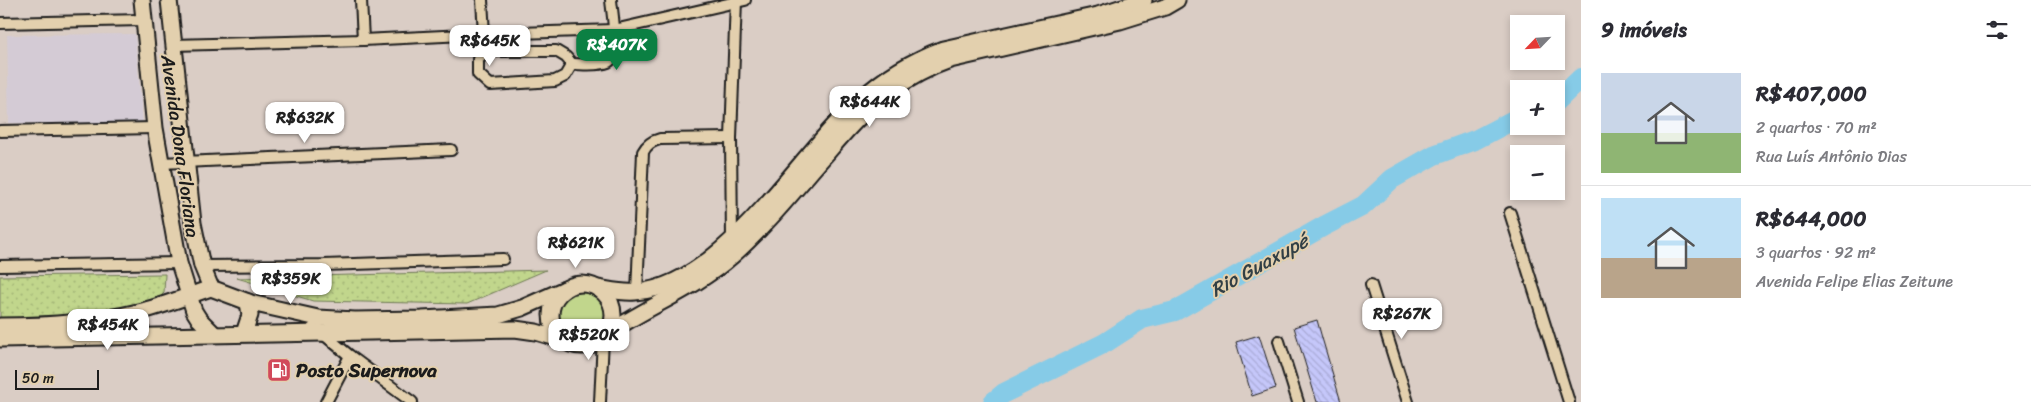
<!DOCTYPE html>
<html lang="pt">
<meta charset="utf-8">
<style>
:root{--surface:#fff;--page:#f7f7f7;--text:#2b2b33;--muted:#7c7c81;--line:#e1e1e2;--accent:#0b8043}
body{margin:0;font-family:Sriracha,sans-serif;background:var(--page);color:var(--text);height:100vh;display:flex;flex-direction:column;font-size:19px;white-space:nowrap}
*{box-sizing:border-box;margin:0}
p{font-size:16px;color:var(--muted)}
.icon{flex:none;width:28px;height:28px;fill:none;stroke:currentColor;stroke-width:2;stroke-linecap:round;stroke-linejoin:round}
.map{position:relative;flex:1;overflow:hidden}
.details{display:flex;flex-direction:column;background:var(--surface);width:450px}
.details>*{flex:none}
.needle{width:32px;rotate:245deg}
.tools{position:absolute;left:1510px;top:15px;display:grid;gap:10px}
.tools a{display:grid;place-items:center;width:55px;height:55px;border-radius:0px;background:var(--surface);box-shadow:0 2px 8px #0003;font-size:25px}
.scale{position:absolute;left:15px;bottom:12px;width:84px;box-sizing:border-box;padding-left:5px;border:2px solid #1c1c1c;border-top:0;font-size:14px;line-height:18px;white-space:nowrap;color:#1c1c1c;-webkit-text-stroke:4px #e3d0ae;paint-order:stroke}
.price{position:absolute;translate:-50% -42px;padding:0 11px;border-radius:10px;background:#fff;color:#222;font-size:16px;line-height:32px;filter:drop-shadow(0 1px 2px #0008)}
.price::after{content:'';position:absolute;left:50%;top:30px;width:15px;height:11px;margin-left:-8px;background:inherit;clip-path:polygon(0 0,100% 0,50% 100%)}
.price.selected{background:var(--accent);color:#fff}
ul{padding:0;list-style:none}
li{display:flex;align-items:center;gap:15px;height:125px;padding:0 20px}
li+li{border-top:1px solid var(--line)}
li span{display:grid;place-items:center;flex:none;width:140px;height:100px;border-radius:0px;color:#555}
li>.icon{margin-inline-start:auto}
span .icon{width:60px;height:60px;fill:#fffc;stroke-width:1}
li b{font-size:21px}
h2{display:flex;justify-content:space-between;align-items:center;height:60px;padding:0 20px;font-size:21px}
main{display:flex;flex:1;min-height:0}
.map>svg:first-child{display:block}
.built{fill:#d4cbd5}
.grass{fill:#c1d68c;stroke:#6e7954}
.park{fill:url(#park-dots);stroke:#6e7954}
.lines{fill:none;stroke-linecap:round;stroke-linejoin:round}
.river{stroke:#86cbe7;stroke-width:20}
.building{fill:url(#building-back-hatch);stroke:#1c1c1c}
.minor-casing{stroke:#1c1c1c;stroke-width:14}
.secondary-casing{stroke:#1c1c1c;stroke-width:19}
.minor{stroke:#e3d0ae;stroke-width:10}
.secondary{stroke:#e3d0ae;stroke-width:15}
.labels{text-anchor:middle;stroke-width:4;stroke-linejoin:round;paint-order:stroke}
.street-label{font-size:19px;fill:#1c1c1c;stroke:#e3d0ae}
.poi-label{font-size:19px;font-weight:bold;fill:#1c1c1c;stroke:#e3d0ae;text-anchor:start}
.water-label{font-size:20px;font-style:italic;fill:#313f45;stroke:#e3d0ae}
</style>
<main>
<div class="map">
<svg width="1581" height="402" viewBox="0 0 1581 402">
<defs>
<pattern id="park-dots" width="8" height="8" patternUnits="userSpaceOnUse" patternTransform="scale(1.25)"><rect width="8" height="8" fill="#c1d68c"/><path d="M2 2h.1M6 6h.1" fill="none" stroke="#a5b778" stroke-width="1.8" stroke-linecap="round"/></pattern>
<pattern id="building-back-hatch" width="6" height="6" patternUnits="userSpaceOnUse" patternTransform="scale(1.25)"><rect width="6" height="6" fill="#c5c7fa"/><path d="M-1 5l2 2M0 0l6 6M5-1l2 2" fill="none" stroke="#a9aad6"/></pattern>
</defs>
<rect width="100%" height="100%" fill="#dacdc5"/>
<filter id="ink" filterUnits="userSpaceOnUse"><feTurbulence type="fractalNoise" baseFrequency=".02" numOctaves="2"/><feDisplacementMap in="SourceGraphic" scale="10" xChannelSelector="R" yChannelSelector="G"/><feConvolveMatrix kernelMatrix="1 2 1 2 8 2 1 2 1" color-interpolation-filters="sRGB"/></filter>
<g filter="url(#ink)">
<path class="built" d="M135,34L143,124L9,123L7,35Z"/>
<circle class="grass" cx="582" cy="315" r="26"/>
<g class="park">
<path d="M546,270L467,304L313,301L237,278Z"/>
<path d="M165,274L164,293L156,301L98,312L38,319L0,318V276Z"/>
</g>
<g class="lines">
<g class="river">
<path d="M1556,102L1581,78"/>
<path d="M993,402L1004,393L1105,343L1142,319L1175,311L1324,226L1363,206L1392,179L1434,155L1475,140L1519,117"/>
</g>
</g>
<g class="building">
<path d="M1317,320L1322,338L1341,402H1317L1301,350L1294,327Z"/>
<path d="M1259,335L1276,388L1252,396L1236,342Z"/>
</g>
<g class="lines">
<defs>
<g id="minor">
<path d="M361,0L363,40"/>
<path d="M482,0L484,34"/>
<path d="M0,23L143,20"/>
<path d="M172,45L363,40L484,34L614,30L745,0"/>
<path d="M489,51H556L566,57L572,64L565,76L555,81L490,85L478,74V59Z"/>
<path d="M572,64C582,64 599,66 608,62C620,56 612,12 611,0"/>
<path d="M0,131L155,128"/>
<path d="M161,163L451,150"/>
<path d="M1510,213L1569,402"/>
<path d="M732,241L731,138L736,0"/>
<path d="M0,266L179,263"/>
<path d="M202,266L324,265L503,259"/>
<path d="M1371,285L1408,402"/>
<path d="M637,292L643,152C647,144 652,141 660,139L731,138"/>
<path d="M322,333L350,356L412,402"/>
<path d="M1279,341L1298,402"/>
<path d="M326,402L350,356"/>
<path d="M600,402L603,339"/>
</g>
<g id="secondary">
<path d="M142,0L155,128L179,263L194,311L199,319L214,334"/>
<path d="M169,0L193,223L202,266L211,288"/>
<circle cx="582" cy="315" r="31"/>
<path d="M597,288C610,290 622,293 635,292C723,287 799,152 862,98C885,77 914,60 943,49L1098,15L1144,0"/>
<path d="M0,326C46,326 93,323 138,312C163,306 187,296 211,288L251,303L318,318L355,320L422,319L498,315L522,308L565,289"/>
<path d="M314,330L322,333L515,329L536,332L563,340"/>
<path d="M244,333L250,315L248,302"/>
<path d="M607,334C648,306 695,289 732,256C767,225 797,187 827,153C845,132 864,110 886,94C906,80 927,68 950,60L1120,21L1165,7L1177,0"/>
<path d="M0,339L322,333"/>
</g>
</defs>
<use href="#minor" class="minor-casing"/>
<use href="#secondary" class="secondary-casing"/>
<use href="#minor" class="minor"/>
<use href="#secondary" class="secondary"/>
</g>
</g>
<defs>
<symbol id="fuel-square" viewBox="-11 -11 22 22"><rect x="-9" y="-9" width="18" height="18" rx="4" fill="#d1495b" stroke="#e3d0ae"/><path d="M-5.5-6h7V0h2V4h1.3V-2.5L3-4.5l.8-.8L6-3V5H2.5V1h-1V6h-7ZM-4.2-4.7v3.2H.2V-4.7Z" fill="#fff"/></symbol>
</defs>
<g fill-rule="evenodd">
<use href="#fuel-square" x="265" y="356" width="28" height="28"/>
</g>
<g class="labels">
<g class="street-label">
<text transform="translate(181 146) rotate(82)" y="7">Avenida Dona Floriana</text>
</g>
<g class="poi-label">
<text x="296" y="377">Posto Supernova</text>
</g>
<g class="water-label">
<text transform="translate(1259 265) rotate(-29)" y="7">Rio Guaxupé</text>
</g>
</g>
</svg>
<div class="tools">
<a><svg class="needle" viewBox="-14 -14 28 28"><path d="M0-13l5 13h-10z" fill="#e53935"/><path d="M0 13l5-13h-10z" fill="#7c7c81"/></svg></a>
<a>+</a>
<a>−</a>
</div>
<div class="scale">50 m</div>
<b class="price" style="left:490px;top:67px">R$645K</b>
<b class="price selected" style="left:617px;top:71px">R$407K</b>
<b class="price" style="left:870px;top:128px">R$644K</b>
<b class="price" style="left:305px;top:144px">R$632K</b>
<b class="price" style="left:576px;top:269px">R$621K</b>
<b class="price" style="left:291px;top:305px">R$359K</b>
<b class="price" style="left:1402px;top:340px">R$267K</b>
<b class="price" style="left:108px;top:351px">R$454K</b>
<b class="price" style="left:589px;top:361px">R$520K</b>
</div>
<section class="details">
<h2>9 imóveis<svg class="icon" aria-label="filters" viewBox="0 0 24 24"><path d="M4 7h16M4 17h16"/><circle cx="9" cy="7" r="2"/><circle cx="15" cy="17" r="2"/></svg></h2>
<ul>
<li><span style="background:linear-gradient(#c9d6e8 60%,#8fb573 0)"><svg class="icon" aria-label="home" viewBox="0 0 24 24"><path d="M3 11l9-7 9 7M6 9v11h12V9"/></svg></span><div><b>R$407,000</b><p>2 quartos · 70 m²</p><p>Rua Luís Antônio Dias</p></div></li>
<li><span style="background:linear-gradient(#bfe0f5 60%,#b9a48a 0)"><svg class="icon" aria-label="home" viewBox="0 0 24 24"><path d="M3 11l9-7 9 7M6 9v11h12V9"/></svg></span><div><b>R$644,000</b><p>3 quartos · 92 m²</p><p>Avenida Felipe Elias Zeitune</p></div></li>
</ul>
</section>
</main>
